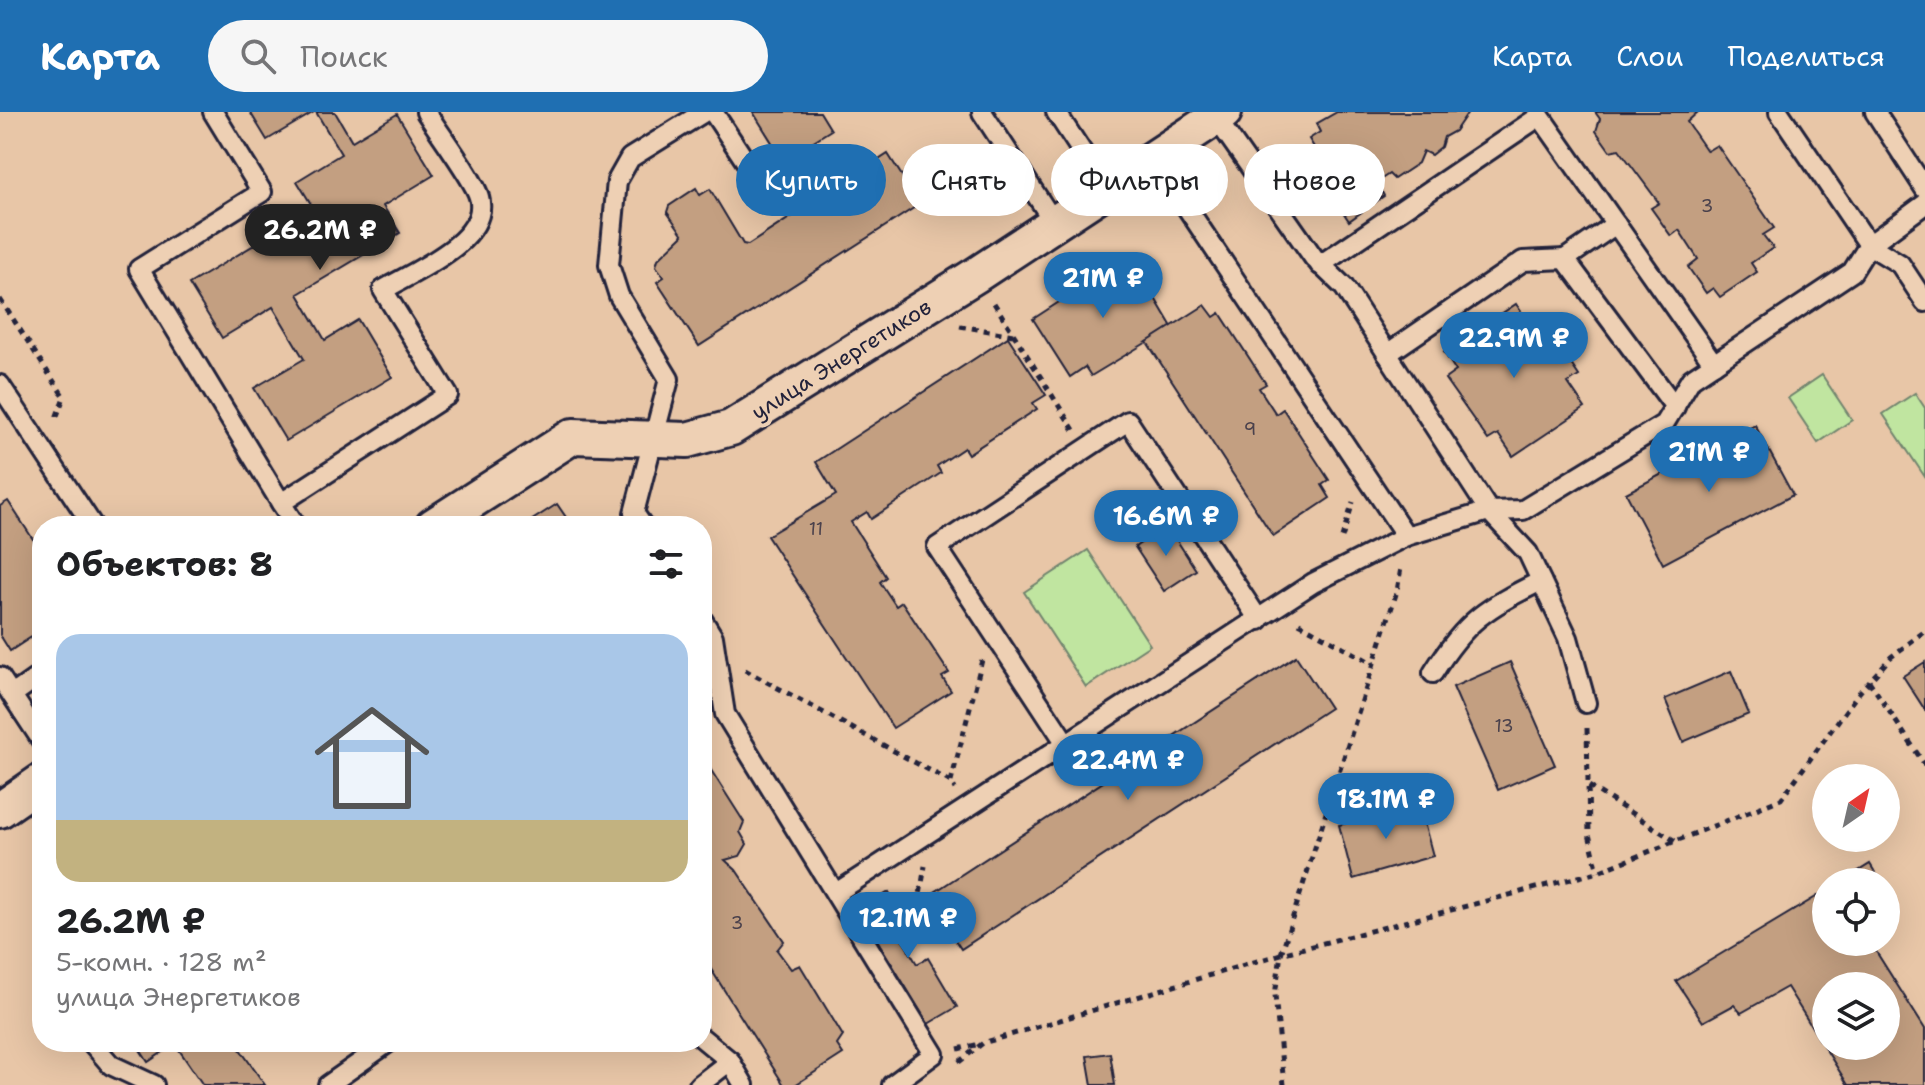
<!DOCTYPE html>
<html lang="ru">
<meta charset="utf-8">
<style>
:root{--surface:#fff;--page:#f6f6f6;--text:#202124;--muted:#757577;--line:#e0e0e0;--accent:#1f6fb2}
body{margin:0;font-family:"Shantell Sans",sans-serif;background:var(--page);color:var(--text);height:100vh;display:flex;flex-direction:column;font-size:30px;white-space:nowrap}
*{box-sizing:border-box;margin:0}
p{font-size:26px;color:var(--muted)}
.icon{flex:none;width:44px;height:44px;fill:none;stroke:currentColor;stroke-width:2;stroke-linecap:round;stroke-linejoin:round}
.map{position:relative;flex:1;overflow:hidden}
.panel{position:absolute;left:32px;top:404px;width:680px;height:536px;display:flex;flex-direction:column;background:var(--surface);border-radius:32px;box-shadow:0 8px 32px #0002}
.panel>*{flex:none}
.hud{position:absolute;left:736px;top:32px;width:760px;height:72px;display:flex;gap:16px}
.needle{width:52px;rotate:34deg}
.fabs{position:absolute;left:1812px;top:652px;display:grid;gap:16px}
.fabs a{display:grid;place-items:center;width:88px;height:88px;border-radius:50%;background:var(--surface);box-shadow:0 8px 32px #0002;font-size:40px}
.price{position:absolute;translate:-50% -68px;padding:0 18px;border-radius:28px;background:var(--accent);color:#fff;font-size:26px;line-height:52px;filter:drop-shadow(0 2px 4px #0008)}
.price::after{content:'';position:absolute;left:50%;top:48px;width:24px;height:18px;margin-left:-12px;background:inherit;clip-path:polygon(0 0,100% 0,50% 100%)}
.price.selected{background:#222;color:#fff}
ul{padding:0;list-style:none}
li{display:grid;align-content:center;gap:16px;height:424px;padding:0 24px}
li+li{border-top:2px solid var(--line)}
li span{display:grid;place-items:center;height:248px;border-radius:24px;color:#555}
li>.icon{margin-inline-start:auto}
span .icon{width:144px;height:144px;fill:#fffc;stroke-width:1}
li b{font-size:34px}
h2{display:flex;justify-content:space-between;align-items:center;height:96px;padding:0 24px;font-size:34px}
.pill{padding:0 28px;border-radius:36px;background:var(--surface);box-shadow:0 8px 32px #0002;font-size:28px;line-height:72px}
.pill.selected{background:var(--accent);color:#fff}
header{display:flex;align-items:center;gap:48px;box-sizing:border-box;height:112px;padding:0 40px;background:var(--accent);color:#fff}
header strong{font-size:38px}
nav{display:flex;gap:44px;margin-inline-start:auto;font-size:28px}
.search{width:560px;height:72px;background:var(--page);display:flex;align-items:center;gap:20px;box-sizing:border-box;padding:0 28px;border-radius:44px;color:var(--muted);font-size:30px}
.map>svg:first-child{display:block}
.green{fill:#c0e5a0;stroke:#71846e;stroke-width:2}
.building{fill:#c39f81;stroke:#22223b;stroke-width:2;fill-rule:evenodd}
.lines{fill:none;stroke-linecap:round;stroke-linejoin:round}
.service-casing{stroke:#22223b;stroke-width:24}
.minor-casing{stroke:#22223b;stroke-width:40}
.path{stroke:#22223b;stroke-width:5;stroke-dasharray:6 6;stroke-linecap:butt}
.service{stroke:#eed0b4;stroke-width:18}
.minor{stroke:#eed0b4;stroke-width:34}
.labels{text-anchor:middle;stroke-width:8;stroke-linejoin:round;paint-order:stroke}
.number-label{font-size:18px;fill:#4a414c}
.street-label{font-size:22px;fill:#22223b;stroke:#eed0b4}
</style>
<header>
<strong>Карта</strong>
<div class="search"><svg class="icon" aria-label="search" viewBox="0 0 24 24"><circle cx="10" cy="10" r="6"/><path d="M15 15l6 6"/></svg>Поиск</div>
<nav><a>Карта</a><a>Слои</a><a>Поделиться</a></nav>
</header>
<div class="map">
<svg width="1925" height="973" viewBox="0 0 1925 973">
<rect width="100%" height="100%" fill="#e8c6a7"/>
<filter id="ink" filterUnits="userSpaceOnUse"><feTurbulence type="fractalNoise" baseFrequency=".0125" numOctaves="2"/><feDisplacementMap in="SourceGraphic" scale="16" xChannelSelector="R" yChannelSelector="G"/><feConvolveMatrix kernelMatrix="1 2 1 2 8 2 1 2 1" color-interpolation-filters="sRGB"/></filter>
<g filter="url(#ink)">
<g class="green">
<path d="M1822,263L1852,308L1818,331L1788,286Z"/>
<path d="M1915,281L1925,296V365L1883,302Z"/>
<path d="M1088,438L1150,533L1086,575L1024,480Z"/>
</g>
<g class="building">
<path d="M250,0H314L267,28Z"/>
<path d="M316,0H335L352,29L397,2L434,63L383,94L400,121L298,182L325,228L358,208L392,265L286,329L254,276L304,247L273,195L222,226L189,172L314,97L297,69L341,42Z"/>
<path d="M753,0H820L831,18L783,48Z"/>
<path d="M1337,0H1468L1455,19L1444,25L1441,35L1431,43L1423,39L1418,51L1394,67L1389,62L1377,70L1384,84L1349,109L1339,94L1333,99L1299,46L1315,37L1309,27L1320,20L1316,12Z"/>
<path d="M1595,0H1698L1687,10L1707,39L1717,33L1774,116L1763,123L1773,136L1751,151L1757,160L1720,185L1713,176L1706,181L1688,155L1698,147L1679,118L1671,124L1651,96L1659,91L1619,37L1610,39L1596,19L1600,7Z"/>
<path d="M888,42L920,92L699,234L657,170L664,165L656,154L658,147L683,123L667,100L669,94L696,76L700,83L710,77L743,132L748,133Z"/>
<path d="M1130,144L1172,215L1091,264L1085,255L1070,265L1033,207Z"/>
<path d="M1516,192L1532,215L1542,209L1579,264L1568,271L1585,296L1513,344L1498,322L1488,328L1445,267L1456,259L1444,240Z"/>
<path d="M1205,193L1214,205L1220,201L1266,272L1259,276L1276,302L1283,297L1329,368L1322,373L1330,386L1273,424L1147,230Z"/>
<path d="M1008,225L1046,283L1033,291L1037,297L968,342L964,336L937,354L941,361L871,407L867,400L851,410L886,465L880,470L896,494L902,490L949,561L942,565L951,579L893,616L767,424L836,383L816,350Z"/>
<path d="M1755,313L1793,383L1663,452L1626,381Z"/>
<path d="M8,389L42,441V518L10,539L0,523V394Z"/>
<path d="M557,392L572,414H523Z"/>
<path d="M1167,413L1196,458L1164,479L1135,435Z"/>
<path d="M1296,544L1330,596L961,837L927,785Z"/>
<path d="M1510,550L1555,653L1498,678L1453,575Z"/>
<path d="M1925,550V598L1903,564Z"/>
<path d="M1731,559L1749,602L1683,630L1665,587Z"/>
<path d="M702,644L744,710L740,720L747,732L740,744L725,748L736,758L784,829L777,838L791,857L800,853L843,924L837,933L843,942L795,973H784L702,843Z"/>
<path d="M1419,692L1433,744L1353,767L1339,713Z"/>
<path d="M1870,752L1881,770H1841Z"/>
<path d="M1826,779V830H1870L1925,917V973H1848L1787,875L1741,901L1734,893L1703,910L1676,869ZM1826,874H1886V934H1826Z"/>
<path d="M889,780L907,811L896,817L917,852L928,846L957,895L928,912L859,798Z"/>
<path d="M135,930H235L265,973H203L175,932L148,950Z"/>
<path d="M1110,941L1115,973H1092L1087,944Z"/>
</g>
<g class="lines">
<defs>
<g id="service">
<path d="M213,0L262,80L139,157L281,391"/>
<path d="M713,0L766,80"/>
<path d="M982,0L1055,112"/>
<path d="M1056,0L1107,78"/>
<path d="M1779,0L1869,133L1900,152L1925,190"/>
<path d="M1875,0L1925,77"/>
<path d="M1216,6L1314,146L1344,175L1489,399L1528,441L1568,526L1586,591"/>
<path d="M1155,48L1406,424"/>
<path d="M1565,147L1616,112"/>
<path d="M1320,153L1540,4L1714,252"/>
<path d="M1387,242L1523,149L1565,147L1675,295"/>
<path d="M0,273L93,414"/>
<path d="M296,414L281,391L448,283L383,178C413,160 491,128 479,85C475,69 437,18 426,0"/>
<path d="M643,414L634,401L669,267L619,184L609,153L617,69L630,46L704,0"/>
<path d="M702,507L713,525L725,602L934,942L892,973"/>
<path d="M1433,561C1466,508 1486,496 1541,469"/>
<path d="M0,565L42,629"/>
<path d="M12,583L42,562"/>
<path d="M1065,630L937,435L1128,309L1259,508"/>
<path d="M836,781L1313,471L1406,424L1489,399L1523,398L1664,312L1691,267L1852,160L1869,133L1925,92"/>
<path d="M702,926L730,949L744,973"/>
<path d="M91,930L111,953L154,973"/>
<path d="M328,973L389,930"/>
<path d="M699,973L730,949"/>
</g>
<g id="minor">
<path d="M433,414L573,324L687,328L731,316L976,163L1224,0"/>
<path d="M0,698L42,669"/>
</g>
</defs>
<use href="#service" class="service-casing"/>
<use href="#minor" class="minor-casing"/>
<g class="path">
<path d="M0,187L64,285L55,309"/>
<path d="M994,191L1074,318"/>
<path d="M960,214L1013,223"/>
<path d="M1342,426L1353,390"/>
<path d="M1299,511L1374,552"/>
<path d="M745,558L951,670L955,677"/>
<path d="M1869,569L1925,653"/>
<path d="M1587,616L1589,722L1598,760"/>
<path d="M951,670L982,548"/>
<path d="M1589,674L1675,729"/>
<path d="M910,840L925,754"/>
<path d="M958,937L980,932"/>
<path d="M959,950L983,931L1281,842L1598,760L1781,687L1857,583L1891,545L1925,519"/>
<path d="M1284,973L1275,883L1281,842L1397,479L1401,456"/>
</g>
<use href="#service" class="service"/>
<use href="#minor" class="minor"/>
</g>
</g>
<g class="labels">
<g class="number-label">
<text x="1707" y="100">3</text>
<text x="1250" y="323">9</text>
<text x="816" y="423">11</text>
<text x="1504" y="620">13</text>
<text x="737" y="817">3</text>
</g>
<g class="street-label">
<text transform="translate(841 247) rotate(-32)" y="8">улица Энергетиков</text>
</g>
</g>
</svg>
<div class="fabs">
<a><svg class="needle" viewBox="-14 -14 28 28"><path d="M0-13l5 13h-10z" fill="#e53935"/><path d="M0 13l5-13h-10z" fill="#757577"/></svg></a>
<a><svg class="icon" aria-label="locate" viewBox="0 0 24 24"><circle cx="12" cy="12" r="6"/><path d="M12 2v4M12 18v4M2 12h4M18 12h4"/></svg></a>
<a><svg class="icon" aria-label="layers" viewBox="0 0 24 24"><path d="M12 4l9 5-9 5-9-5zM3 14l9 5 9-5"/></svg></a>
</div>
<b class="price selected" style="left:320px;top:160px">26.2M ₽</b>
<b class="price" style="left:1103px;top:208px">21M ₽</b>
<b class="price" style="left:1514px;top:268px">22.9M ₽</b>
<b class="price" style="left:1709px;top:382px">21M ₽</b>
<b class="price" style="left:1166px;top:446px">16.6M ₽</b>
<b class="price" style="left:1128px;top:690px">22.4M ₽</b>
<b class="price" style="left:1386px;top:729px">18.1M ₽</b>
<b class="price" style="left:908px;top:848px">12.1M ₽</b>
<div class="hud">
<a class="pill selected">Купить</a>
<a class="pill">Снять</a>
<a class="pill">Фильтры</a>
<a class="pill">Новое</a>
</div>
<section class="panel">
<h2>Объектов: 8<svg class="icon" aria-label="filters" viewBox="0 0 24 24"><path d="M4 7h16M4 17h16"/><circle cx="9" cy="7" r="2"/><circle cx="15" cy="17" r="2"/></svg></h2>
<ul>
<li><span style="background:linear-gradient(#a9c7e8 75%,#c2b280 0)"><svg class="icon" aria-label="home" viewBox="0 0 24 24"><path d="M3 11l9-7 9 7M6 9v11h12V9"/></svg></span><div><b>26.2M ₽</b><p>5-комн. · 128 m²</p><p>улица Энергетиков</p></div></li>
</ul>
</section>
</div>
